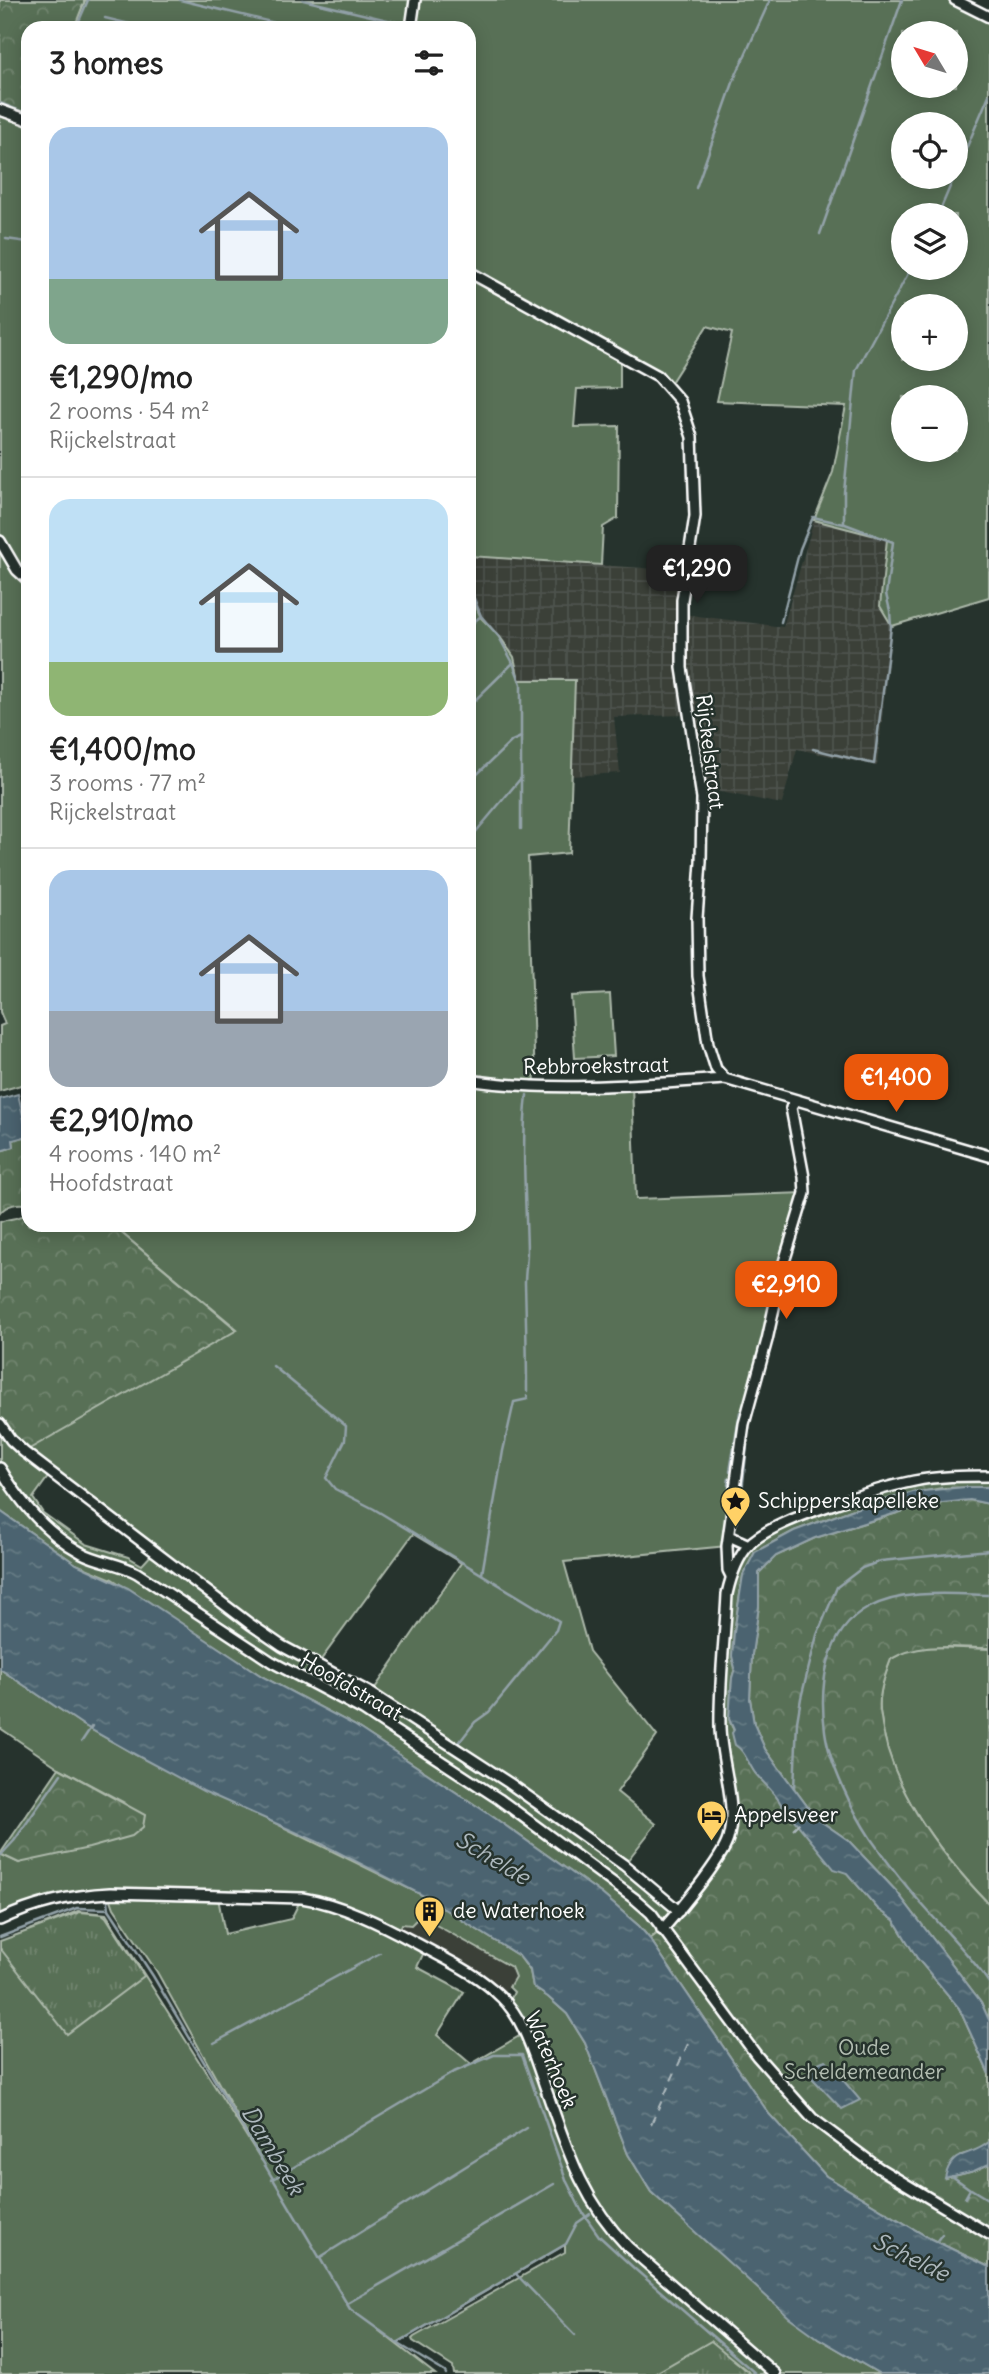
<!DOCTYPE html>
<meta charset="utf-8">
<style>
:root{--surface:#fff;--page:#f2f2f2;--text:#222;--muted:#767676;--line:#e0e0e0;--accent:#ea580c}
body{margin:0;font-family:Delius,sans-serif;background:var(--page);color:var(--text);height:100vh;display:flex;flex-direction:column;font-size:26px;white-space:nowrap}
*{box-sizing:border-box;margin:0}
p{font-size:23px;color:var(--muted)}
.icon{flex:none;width:38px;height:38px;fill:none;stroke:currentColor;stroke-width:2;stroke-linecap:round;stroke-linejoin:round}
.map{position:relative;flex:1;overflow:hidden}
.side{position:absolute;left:21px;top:21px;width:455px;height:1211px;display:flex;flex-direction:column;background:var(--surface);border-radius:21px;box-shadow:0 4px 18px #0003}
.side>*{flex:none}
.needle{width:46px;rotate:308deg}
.buttons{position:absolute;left:891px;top:21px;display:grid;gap:14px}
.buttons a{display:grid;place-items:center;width:77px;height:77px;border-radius:50%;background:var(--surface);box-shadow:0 4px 18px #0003;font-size:35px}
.price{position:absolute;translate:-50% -60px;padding:0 16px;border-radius:14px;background:var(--accent);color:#fff;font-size:23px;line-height:46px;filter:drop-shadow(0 2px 4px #0008)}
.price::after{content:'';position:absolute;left:50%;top:42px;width:21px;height:16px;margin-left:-10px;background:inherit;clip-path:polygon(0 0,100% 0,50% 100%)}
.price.on{background:#222;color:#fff}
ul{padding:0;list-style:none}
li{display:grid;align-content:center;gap:14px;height:371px;padding:0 28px}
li+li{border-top:2px solid var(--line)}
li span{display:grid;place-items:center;height:217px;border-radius:21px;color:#555}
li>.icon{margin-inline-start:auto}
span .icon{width:126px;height:126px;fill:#fffc;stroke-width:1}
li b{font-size:30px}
h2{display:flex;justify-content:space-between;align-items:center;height:84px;padding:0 28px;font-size:30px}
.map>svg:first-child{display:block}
.built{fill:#3a4039}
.industrial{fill:url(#industrial-grid)}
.green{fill:#587056;stroke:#acb8aa;stroke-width:2;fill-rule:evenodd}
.forest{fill:url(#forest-crowns);stroke:#acb8aa;stroke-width:2}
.park{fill:url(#park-tufts);stroke:#acb8aa;stroke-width:2}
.water{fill:url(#water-ripples);stroke:#93a2a9;stroke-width:2}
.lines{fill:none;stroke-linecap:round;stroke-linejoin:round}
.stream{stroke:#93a2a9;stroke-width:2.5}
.ferry{stroke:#aeb9be;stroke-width:2;stroke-dasharray:9 7;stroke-linecap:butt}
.street-casing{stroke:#fff;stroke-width:14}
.street{stroke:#26332d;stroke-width:9}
.labels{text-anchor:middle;stroke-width:5;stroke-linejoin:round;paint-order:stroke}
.street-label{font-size:21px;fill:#fff;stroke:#26332d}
.poi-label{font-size:21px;fill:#fff;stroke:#26332d;text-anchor:start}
.park-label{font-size:21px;fill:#b4bfb3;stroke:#26332d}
.water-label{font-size:23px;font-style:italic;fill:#aeb9be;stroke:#26332d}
</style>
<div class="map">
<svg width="989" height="2374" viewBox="0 0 989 2374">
<defs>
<pattern id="industrial-grid" width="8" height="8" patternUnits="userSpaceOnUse" patternTransform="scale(1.75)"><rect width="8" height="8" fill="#3a4039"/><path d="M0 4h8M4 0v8" fill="none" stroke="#4e534d"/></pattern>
<pattern id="forest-crowns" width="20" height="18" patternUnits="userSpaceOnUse" patternTransform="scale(1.75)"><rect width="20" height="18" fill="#587056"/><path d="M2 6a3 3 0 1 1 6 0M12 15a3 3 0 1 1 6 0" fill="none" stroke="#71856f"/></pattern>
<pattern id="park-tufts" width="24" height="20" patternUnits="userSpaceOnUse" patternTransform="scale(1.75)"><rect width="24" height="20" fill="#587056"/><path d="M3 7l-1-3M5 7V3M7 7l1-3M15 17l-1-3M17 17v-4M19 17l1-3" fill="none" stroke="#71856f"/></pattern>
<pattern id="water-ripples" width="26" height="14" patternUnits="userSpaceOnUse" patternTransform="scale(1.75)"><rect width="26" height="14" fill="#4b646f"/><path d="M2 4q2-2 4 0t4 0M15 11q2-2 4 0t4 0" fill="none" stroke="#667b85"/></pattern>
</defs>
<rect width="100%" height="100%" fill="#26332d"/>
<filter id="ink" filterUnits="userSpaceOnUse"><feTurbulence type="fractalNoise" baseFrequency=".0143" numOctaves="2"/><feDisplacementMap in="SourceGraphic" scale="14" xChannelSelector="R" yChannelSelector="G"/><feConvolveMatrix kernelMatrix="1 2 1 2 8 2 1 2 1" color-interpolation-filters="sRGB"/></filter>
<g filter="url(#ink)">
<path class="built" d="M420,1916L511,1967L515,1977L509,1987L503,1993L397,1933L402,1924Z"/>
<path class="industrial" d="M814,520L887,539L880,606L892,626L877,766L797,749L782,804L700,788L688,715L614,717L620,773L571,776L575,680H519L514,657L500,637L481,619L472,598L469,581V556L687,571L683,614L783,627Z"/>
<g class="green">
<path d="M85,0H955L989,17V597L892,626L880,606L887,539L814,520L833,472L846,406L717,401L732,333L707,326L668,387L620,355V388L577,389L574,427L619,426L618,518L603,527L601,565L469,556V28H74ZM903,33H956V86H903ZM903,124H956V177H903ZM903,215H956V268H903ZM903,306H956V359H903ZM903,397H956V450H903Z"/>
<path d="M28,109V1083L0,1091V1026L5,1024L0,1012V110L22,119Z"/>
<path d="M469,581L472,598L481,618L500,637L514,657L519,680H575L569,853L528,857L535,1086L632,1084L636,1199L805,1193L744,1424L727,1546L564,1562L589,1651L657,1736L617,1792L656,1824L624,1865L679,1911L650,1939L639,1926L602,1894L489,1814L354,1725L263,1677L112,1579L76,1564L0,1511V1424L237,1329L112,1225H469ZM51,1473L153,1553L142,1565L128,1557L86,1544L43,1513L33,1498ZM413,1534L461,1563L373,1691L318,1664Z"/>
<path d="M610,994L614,1056L575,1058L571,996Z"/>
<path d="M933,1647L989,1649V1904C938,1851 888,1787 880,1711C878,1694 885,1675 891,1659L908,1650Z"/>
<path d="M0,1669L83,1725L136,1755L422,1895L519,1956L530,1971L533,1987L548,1997L567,2014L585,2043L628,2154L651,2192L818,2338L880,2374H454L453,2367L413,2341L412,2339L414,2337L565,2252V2245L397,2343L378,2330L435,2374H0V1942L78,1911L106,1914L262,2161L157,1972L114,1908L110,1897C67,1890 40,1896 0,1915V1854L19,1863L123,1802L59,1768L0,1728ZM218,1898L301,1899L291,1919L225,1934ZM420,1916L511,1967L515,1977L509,1987L514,1992L510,2001L528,2031L471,2064L437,2035L464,1992L417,1967L426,1948L398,1933L402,1924L411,1925Z"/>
</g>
<g class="forest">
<path d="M0,0H85L74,28H28V109L22,119L0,110Z"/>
<path d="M28,1136V1205C19,1202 6,1205 0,1213V1151L14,1147L13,1140Z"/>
<path d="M28,1213V1225H112L237,1330L24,1452L0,1424V1222C9,1218 20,1219 28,1213Z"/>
<path d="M989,1477V1487L942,1488L899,1496L851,1510L794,1531L755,1552L743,1575L734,1632L732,1656L735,1668L732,1678L729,1719L741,1748L754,1771L775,1793L781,1804L798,1824L847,1873L878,1909L894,1920L917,1958L959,2008L989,2074V2142L980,2150L961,2155L946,2178L974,2171L989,2164V2267L929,2238L826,2176L769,2114L650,1939L662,1930L709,1878L730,1823L721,1746L727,1594L749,1545L778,1525L915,1480Z"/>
<path d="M970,1500L989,1504V1648C955,1648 921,1642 891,1659C885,1675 878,1694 880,1711C888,1787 938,1851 989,1904V2020L981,2002L897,1892L848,1840L816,1818L765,1749L754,1724L750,1699L752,1654L759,1606V1573L776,1556L815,1538L924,1505Z"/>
<path d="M59,1768L145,1815L143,1827L132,1836L89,1848L19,1863L0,1854Z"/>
</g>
<g class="park">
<path d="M80,1912L102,1914L106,1917L144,1976L67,2034L0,1948V1941Z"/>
<path d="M711,2341L751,2374H654Z"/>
</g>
<g class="water">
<path d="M18,1094L28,1136L13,1140L14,1147L0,1151V1099Z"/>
<path d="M965,1487H989V1504L970,1500L924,1505L870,1521L815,1538L776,1556L759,1573V1606L752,1654L750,1699L754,1724L765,1749L816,1818L848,1840L897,1892L981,2002L989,2020V2074L959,2008L917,1958L894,1920L878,1909L847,1873L834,1869L781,1804C774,1791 764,1784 755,1773C748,1763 745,1751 735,1745L732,1733L734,1730L729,1719L732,1678L735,1668L732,1656L734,1632L743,1575L755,1552L794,1531L851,1510L913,1492Z"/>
<path d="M0,1511L76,1564L128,1588L263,1677L354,1725L489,1814L602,1894L639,1926L650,1939L769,2114L826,2176L929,2238L989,2267V2374H880L818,2338L789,2317L651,2192L628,2154L585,2043L567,2014L548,1997L533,1987L530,1970L519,1956L422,1895L318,1842L203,1791L136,1755L83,1725L0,1669Z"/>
<path d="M826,2060L860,2100L842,2109L811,2077C811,2068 817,2062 826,2060Z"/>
<path d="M989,2142V2164L974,2171L945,2178C951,2149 970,2158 989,2142Z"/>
</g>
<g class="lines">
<g class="stream">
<path d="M180,0L296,28"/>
<path d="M303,0L396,22"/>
<path d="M105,18L146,28"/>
<path d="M76,28L88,0"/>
<path d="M0,103L28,114"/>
<path d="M696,188L735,77L770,0"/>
<path d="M938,215L989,95"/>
<path d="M820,234L902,0"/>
<path d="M6,239L28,242"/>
<path d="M469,265L489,276"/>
<path d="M23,555L28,554"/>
<path d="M469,586L481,616L499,637L513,663L521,684V829"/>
<path d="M781,622L800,549L813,517L844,524V492L856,370L911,268"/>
<path d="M469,626L481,616"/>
<path d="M469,706L513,663"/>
<path d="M813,749L874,764L891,627L890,611L886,594L893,542L845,524"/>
<path d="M469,782L512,741L521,737"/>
<path d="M469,840L521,778"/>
<path d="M527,1095C521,1148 526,1199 527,1251C527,1262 525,1273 525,1283C526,1319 527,1355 527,1391"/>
<path d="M273,1366L346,1426L345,1440L326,1478L335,1489L374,1509L559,1621L556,1630L489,1712L475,1722L458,1744"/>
<path d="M730,1471L740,1412"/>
<path d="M728,1485L729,1478"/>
<path d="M740,1510L747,1445"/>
<path d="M482,1574L503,1451L514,1402L528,1399L527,1396"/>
<path d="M989,1595C951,1594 903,1589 868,1608C825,1631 819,1687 825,1731C829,1763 853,1812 871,1839C888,1863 907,1888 927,1910C949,1935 971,1956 989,1983"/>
<path d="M82,1741L92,1726"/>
<path d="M794,1788L797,1722L801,1698L817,1635L837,1587L862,1568L881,1561L989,1550"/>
<path d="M0,1856L14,1841L61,1774"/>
<path d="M108,1901L109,1909L153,1976L350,2309L397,2343L445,2372L446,2374"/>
<path d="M0,1937L77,1908L109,1909"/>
<path d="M214,2043L380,1953"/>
<path d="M952,2176L970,2189L965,2198"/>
<path d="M272,2180L454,2072L494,2055H522L567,2182L581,2210L599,2236L636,2270L756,2374"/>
<path d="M971,2189L989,2200"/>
<path d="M936,2242L942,2234"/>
<path d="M319,2258L527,2128"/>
<path d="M516,2274L575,2335"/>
<path d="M348,2303L554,2184"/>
<path d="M397,2343L566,2244L577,2223L590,2214"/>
</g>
<g class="ferry">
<path d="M793,1829L815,1807"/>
<path d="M651,2124L688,2044"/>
</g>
<defs>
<g id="street">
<path d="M955,0L989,17"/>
<path d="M411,28L415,0"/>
<path d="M0,110L28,120"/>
<path d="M469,272L658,376L680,401L692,437L695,516L682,600V668L702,798L701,862L697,918L698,976L708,1044L716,1069L725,1079L989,1156"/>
<path d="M0,541L17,570L28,580"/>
<path d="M469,1080C553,1093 640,1084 725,1079"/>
<path d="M0,1424L11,1440L24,1452L250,1624L282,1646L372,1694L509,1783L624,1865L679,1911"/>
<path d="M0,1468C20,1502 46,1534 82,1553C99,1562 119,1563 137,1573L272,1662L363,1710L384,1724L499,1799L635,1899L651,1913L757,2056L812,2118L879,2168L989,2234"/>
<path d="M729,1536L749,1545"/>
<path d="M731,1576L728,1570L727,1546L744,1424L767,1340L784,1262L805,1193L804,1177L791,1108L795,1101"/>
<path d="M0,1920C35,1903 71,1895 110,1893L302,1898C341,1904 381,1924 416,1943C445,1959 477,1973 501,1997C523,2018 532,2050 542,2078C565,2142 579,2197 628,2247L775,2374"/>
<path d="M662,1930C678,1912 722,1860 728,1839C738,1804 721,1763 720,1728C719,1683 725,1638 727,1594C731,1576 737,1558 749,1545C769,1521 880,1488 914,1481C938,1476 964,1476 989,1476"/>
</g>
</defs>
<use href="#street" class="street-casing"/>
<use href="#street" class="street"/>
</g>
</g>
<defs>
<symbol id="sight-pin" viewBox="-11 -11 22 30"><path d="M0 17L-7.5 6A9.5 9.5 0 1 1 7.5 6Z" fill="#ffd166" stroke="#26332d"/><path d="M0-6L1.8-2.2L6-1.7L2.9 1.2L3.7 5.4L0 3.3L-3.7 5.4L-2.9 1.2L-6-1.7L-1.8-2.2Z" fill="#111"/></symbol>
<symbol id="hotel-pin" viewBox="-11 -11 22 30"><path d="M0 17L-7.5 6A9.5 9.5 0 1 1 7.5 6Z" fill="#ffd166" stroke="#26332d"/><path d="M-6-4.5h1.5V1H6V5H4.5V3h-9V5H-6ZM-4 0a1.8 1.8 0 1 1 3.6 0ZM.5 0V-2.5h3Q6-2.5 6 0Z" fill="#111"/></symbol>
<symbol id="building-pin" viewBox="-11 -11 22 30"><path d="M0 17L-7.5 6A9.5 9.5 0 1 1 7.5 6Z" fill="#ffd166" stroke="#26332d"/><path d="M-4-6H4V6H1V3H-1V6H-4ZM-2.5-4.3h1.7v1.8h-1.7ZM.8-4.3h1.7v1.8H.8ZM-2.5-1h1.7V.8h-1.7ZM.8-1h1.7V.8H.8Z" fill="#111"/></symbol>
</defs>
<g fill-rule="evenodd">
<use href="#sight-pin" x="718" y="1484" width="35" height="47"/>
<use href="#hotel-pin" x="694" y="1798" width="35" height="47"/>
<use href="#building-pin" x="412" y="1894" width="35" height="47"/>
</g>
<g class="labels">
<g class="street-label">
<text transform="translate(710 752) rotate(83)" y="7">Rijckelstraat</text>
<text transform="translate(596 1066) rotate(-1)" y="7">Rebbroekstraat</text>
<text transform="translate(351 1687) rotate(30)" y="7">Hoofdstraat</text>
<text transform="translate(551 2060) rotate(67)" y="7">Waterhoek</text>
</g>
<g class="poi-label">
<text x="758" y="1508">Schipperskapelleke</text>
<text x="734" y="1822">Appelsveer</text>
<text x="453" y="1918">de Waterhoek</text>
</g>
<g class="park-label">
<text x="864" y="2055">Oude<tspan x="864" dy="24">Scheldemeander</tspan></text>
</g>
<g class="water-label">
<text transform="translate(493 1858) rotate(31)" y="8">Schelde</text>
<text transform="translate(273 2150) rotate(59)" y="8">Dambeek</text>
<text transform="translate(911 2257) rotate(26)" y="8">Schelde</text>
</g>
</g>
</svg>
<div class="buttons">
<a><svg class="needle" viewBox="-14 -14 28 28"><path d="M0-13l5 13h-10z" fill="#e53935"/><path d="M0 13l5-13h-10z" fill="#767676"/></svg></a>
<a><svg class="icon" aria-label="locate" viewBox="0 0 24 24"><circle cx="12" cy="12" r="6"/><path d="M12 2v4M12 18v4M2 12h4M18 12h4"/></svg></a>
<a><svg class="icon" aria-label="layers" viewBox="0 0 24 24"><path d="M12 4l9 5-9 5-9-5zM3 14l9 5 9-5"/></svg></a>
<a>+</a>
<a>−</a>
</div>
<b class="price on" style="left:697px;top:605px">€1,290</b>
<b class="price" style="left:896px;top:1114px">€1,400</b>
<b class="price" style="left:786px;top:1321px">€2,910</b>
<section class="side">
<h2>3 homes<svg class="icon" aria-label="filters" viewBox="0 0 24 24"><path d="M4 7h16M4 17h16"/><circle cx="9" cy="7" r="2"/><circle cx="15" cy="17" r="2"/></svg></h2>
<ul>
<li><span style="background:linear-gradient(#a9c7e8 70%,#7fa58c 0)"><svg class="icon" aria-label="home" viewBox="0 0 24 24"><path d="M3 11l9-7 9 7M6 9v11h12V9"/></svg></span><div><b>€1,290/mo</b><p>2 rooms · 54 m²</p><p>Rijckelstraat</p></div></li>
<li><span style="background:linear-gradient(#bfe0f5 75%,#8fb573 0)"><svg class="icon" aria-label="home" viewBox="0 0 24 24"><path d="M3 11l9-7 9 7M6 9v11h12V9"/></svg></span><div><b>€1,400/mo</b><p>3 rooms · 77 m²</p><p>Rijckelstraat</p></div></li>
<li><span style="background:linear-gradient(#a9c7e8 65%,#9aa5b1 0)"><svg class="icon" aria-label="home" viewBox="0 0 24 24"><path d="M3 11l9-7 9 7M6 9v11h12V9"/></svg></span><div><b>€2,910/mo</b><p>4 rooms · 140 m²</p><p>Hoofdstraat</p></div></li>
</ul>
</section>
</div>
